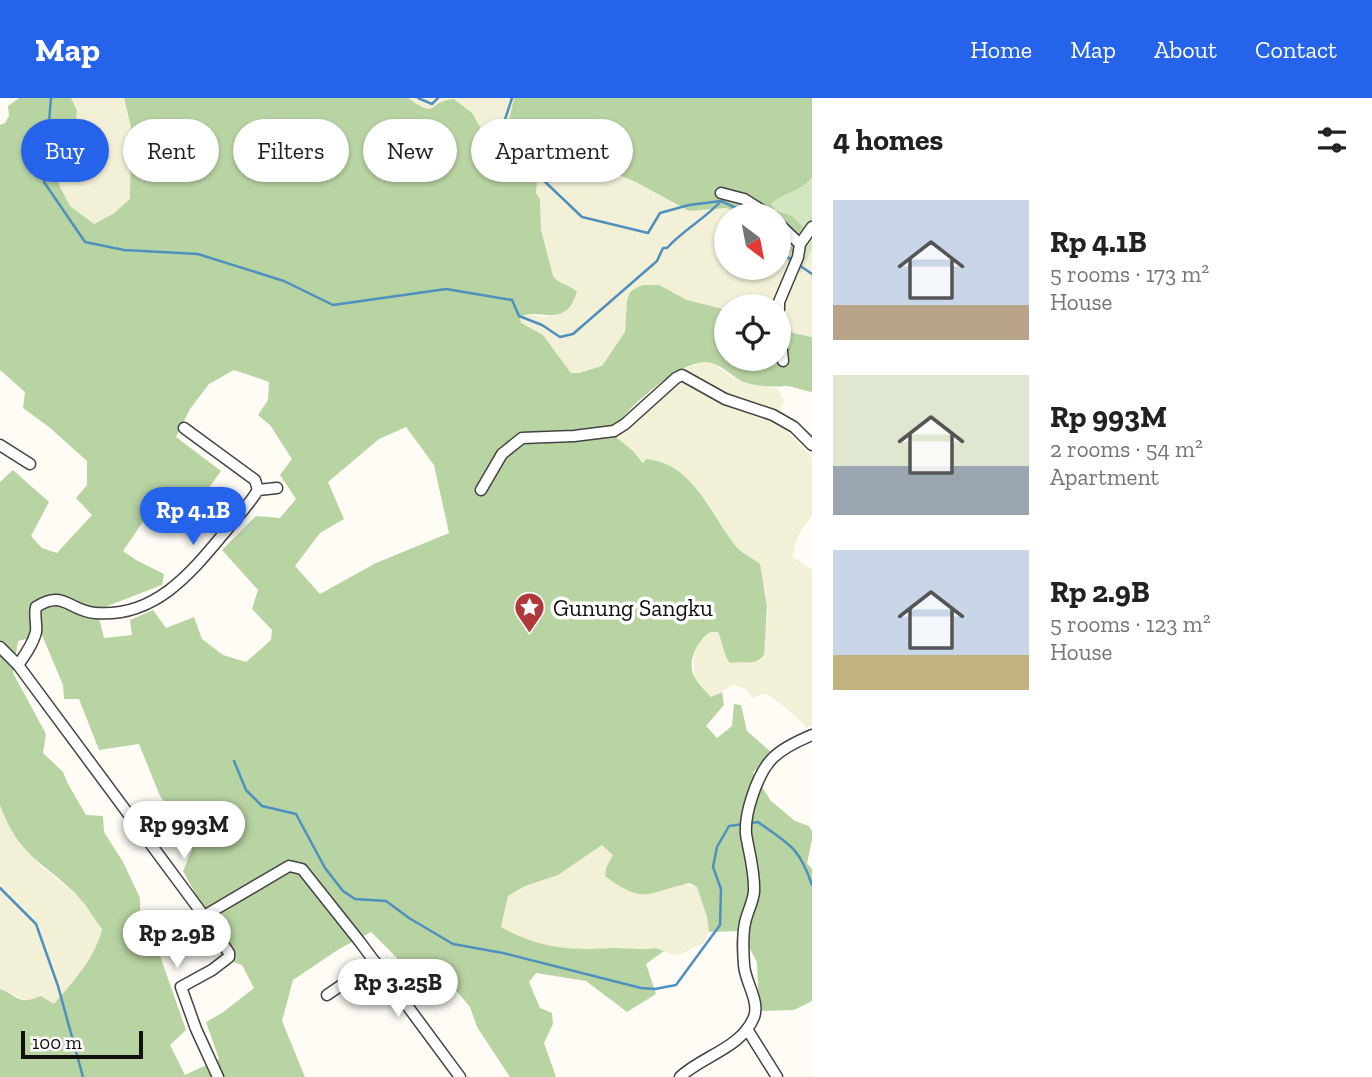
<!DOCTYPE html>
<meta charset="utf-8">
<style>
:root{--surface:#fff;--page:#f6f6f6;--text:#202124;--muted:#757577;--accent:#2563eb}
body{margin:0;font-family:"Zilla Slab",serif;background:var(--page);color:var(--text);height:100vh;display:flex;flex-direction:column;font-size:26px;white-space:nowrap}
*{box-sizing:border-box;margin:0}
p{font-size:23px;color:var(--muted)}
.icon{flex:none;width:38px;height:38px;fill:none;stroke:currentColor;stroke-width:2;stroke-linecap:round;stroke-linejoin:round}
.map{position:relative;flex:1;overflow:hidden}
.panel{display:flex;flex-direction:column;background:var(--surface);width:560px}
.panel>*{flex:none}
.hud{position:absolute;left:21px;top:21px;width:665px;height:63px;display:flex;gap:14px}
.needle{width:46px;rotate:148deg}
.tools{position:absolute;left:714px;top:105px;display:grid;gap:14px}
.tools a{display:grid;place-items:center;width:77px;height:77px;border-radius:50%;background:var(--surface);box-shadow:0 2px 5px #0004;font-size:35px}
.scale{position:absolute;left:21px;bottom:18px;width:122px;box-sizing:border-box;padding-left:7px;border:4px solid #101010;border-top:0;font-size:19px;line-height:24px;white-space:nowrap;color:#101010;-webkit-text-stroke:5px #fff;paint-order:stroke}
.price{position:absolute;translate:-50% -60px;padding:0 16px;border-radius:24px;background:#fff;color:#222;font-size:23px;line-height:46px;filter:drop-shadow(0 2px 4px #0008)}
.price::after{content:'';position:absolute;left:50%;top:42px;width:21px;height:16px;margin-left:-10px;background:inherit;clip-path:polygon(0 0,100% 0,50% 100%)}
.price.on{background:var(--accent);color:#fff}
ul{padding:0;list-style:none}
li{display:flex;align-items:center;gap:21px;height:175px;padding:0 21px}
li span{display:grid;place-items:center;flex:none;width:196px;height:140px;border-radius:0px;color:#555}
li>.icon{margin-inline-start:auto}
span .icon{width:84px;height:84px;fill:#fffc;stroke-width:1}
li b{font-size:30px}
h2{display:flex;justify-content:space-between;align-items:center;height:84px;padding:0 21px;font-size:30px}
.pill{padding:0 24px;border-radius:32px;background:var(--surface);box-shadow:0 2px 5px #0004;font-size:24px;line-height:63px}
.pill.on{background:var(--accent);color:#fff}
header{display:flex;align-items:center;gap:42px;box-sizing:border-box;height:98px;padding:0 35px;background:var(--accent);color:#fff}
header strong{font-size:33px}
nav{display:flex;gap:38px;margin-inline-start:auto;font-size:24px}
main{display:flex;flex:1;min-height:0}
.map>svg:first-child{display:block}
.farmland{fill:#f2f0d7}
.green{fill:#d4e5c2}
.forest{fill:#b8d4a3;fill-rule:evenodd}
.lines{fill:none;stroke-linecap:round;stroke-linejoin:round}
.stream{stroke:#4f90be;stroke-width:2.5}
.minor-casing{stroke:#434343;stroke-width:13}
.minor{stroke:#fff;stroke-width:10}
.labels{text-anchor:middle;stroke-width:7;stroke-linejoin:round;paint-order:stroke}
.poi-label{font-size:23px;fill:#101010;stroke:#fff;text-anchor:start}
</style>
<header>
<strong>Map</strong>
<nav><a>Home</a><a>Map</a><a>About</a><a>Contact</a></nav>
</header>
<main>
<div class="map">
<svg width="812" height="979" viewBox="0 0 812 979">
<rect width="100%" height="100%" fill="#fefcf5"/>
<g class="farmland">
<path d="M71,0H124L131,29L130,102L113,116L94,126L70,108L59,87V64L76,20Z"/>
<path d="M408,0H514L508,26L487,41L472,15L446,1L431,11H423Z"/>
<path d="M529,27L546,44L568,57L582,71L608,73L634,83L689,113L727,110L740,117H726V170H779V156L801,175L812,151V239L793,235L779,225V208H726V212L718,211L687,202L659,187L627,202L625,234L602,268L579,275H571L543,237L520,225L519,218L524,216L546,219L569,211L572,189L557,184L553,178L541,132L540,101L536,95L537,85L526,58L521,35Z"/>
<path d="M704,263L711,264L731,278L746,285L778,291L784,303L777,323L812,359V418L801,432L795,446L793,459L812,472V628L807,630L791,614L766,595L752,600L746,591L733,587L711,599L694,579V557L700,543L711,534H718L724,547L725,559L744,565L765,533L768,517L766,493L754,462L735,448L707,403L644,365L633,353L617,340L620,321L659,286L683,271Z"/>
<path d="M0,707L20,746L41,768L78,798L102,830L99,844L77,880L54,906L41,898L27,903L0,891Z"/>
<path d="M602,747L614,757L606,770L697,789L707,819L709,834L705,844L677,858L655,850L586,853L552,850L538,846L501,830L508,798L525,788L558,777Z"/>
</g>
<path class="green" d="M812,79V151L801,175L784,161L791,154L792,118L776,114L771,106C784,94 802,94 812,79Z"/>
<path class="forest" d="M19,0H71L77,13L76,21L59,64V87L70,108L94,126L113,116L130,101L131,29L124,0H408C440,23 426,3 454,1L472,15L487,41L508,26L514,0H812V79C802,94 784,94 771,106L776,113L792,118L803,129L791,154L784,161L779,156V117H740L727,110L689,113L634,83L608,73L582,71L568,57L546,44L529,27L521,36L526,58L537,85L536,95L540,101L541,132L553,178C559,187 570,186 577,194C575,199 572,207 569,210C553,225 535,210 520,219L521,225L543,237L571,275H579L602,268L625,234L627,202L630,194L636,190L643,187H659L687,202L726,212V261H779V225L793,235L812,239V294C804,293 794,288 786,288C772,289 758,289 744,284C732,279 719,264 706,264C682,263 638,301 623,319C618,324 618,333 617,340L633,353L643,365L646,361C692,365 710,414 734,446C741,455 751,459 760,466L767,508L764,557C754,569 744,562 730,565C723,557 723,544 718,534H711C697,541 686,566 695,580C699,587 706,593 711,599L722,594L724,607L706,628L717,640L732,628L734,606L741,607L747,633L771,654L753,675L771,703L795,723L809,728L812,733V742L807,765L812,771V903L794,912L759,913L757,864L740,833L709,834L707,819L697,789L690,785C647,794 645,808 605,778L606,770L613,757L602,747L558,777L525,788L508,798L501,829C538,850 569,853 611,850C626,850 640,852 655,850L664,853L646,866L656,896L627,914L586,883L536,875L529,884L540,910L552,915L553,926L544,945L556,979H510L477,929L470,909L448,883L423,886L371,834L339,851L293,882L282,923L305,979H0V891C10,894 18,904 29,902C33,901 37,899 41,898L54,906C73,884 95,860 102,831C93,819 85,805 75,795C39,761 19,758 0,707V384L13,372L49,404L31,438L42,450L57,455L92,417L76,400L87,387V363L49,329L23,310L25,294L0,272V27L5,25L9,18L8,8ZM234,272L269,284L268,302L258,317L270,327L292,361L280,377L296,401L280,420L256,418L222,452L258,492L252,511L272,532L271,542L246,564L223,557L202,541L194,519L166,530L153,512L130,522L132,537L104,540L97,512L162,487L164,476L136,462L123,453L162,396L192,413L221,373L176,339L190,311L209,286ZM406,329L434,367L449,435L376,465L320,496L295,468L320,435L344,421L328,384L379,341ZM42,537L63,587L64,601H79L99,652L139,646L160,698L185,732L192,752L183,773L214,830L222,860L242,867L254,890L222,915L206,924L219,961L185,977L170,947L186,932L157,849L145,848L132,827L140,816V800L123,764L104,734L103,718L86,717L68,686L63,674L43,655L46,636L13,575L18,543Z"/>
<g class="lines">
<g class="stream">
<path d="M51,0L44,84L85,144L124,152L198,156L284,183L333,207L446,191L512,202L519,218L542,227L560,239L573,236L657,163L663,150H667C683,132 705,121 721,103"/>
<path d="M418,0L432,6L438,0"/>
<path d="M512,0L499,40L582,119L648,135L660,115L689,107L721,103L751,117"/>
<path d="M779,149L786,158L794,164"/>
<path d="M799,167L812,176"/>
<path d="M234,663L246,692L262,708L296,716L325,770L343,793L355,801L386,803L409,820L453,846L503,855L641,890L655,891L676,887L720,827L721,791L713,769L717,749L729,728L758,724C790,747 799,749 812,787"/>
<path d="M0,790L36,826L58,888L83,979"/>
</g>
<defs>
<g id="minor">
<path d="M721,95L744,101L769,117"/>
<path d="M779,126L800,146"/>
<path d="M779,211V204L798,159L800,146L812,129"/>
<path d="M779,223L783,263"/>
<path d="M184,330L255,382L258,392"/>
<path d="M0,347L30,366"/>
<path d="M481,392L502,356L522,340L574,338L614,333L625,326L676,280L682,277L725,301L773,317L794,329L812,347"/>
<path d="M0,549L18,567L204,818L289,768L302,771L360,844L460,979"/>
<path d="M18,567C25,557 33,546 36,534C37,525 34,518 36,509C64,491 69,513 95,515C155,520 191,475 225,434C236,420 249,407 258,392L277,390"/>
<path d="M204,818L229,855V859L212,872L181,889L196,931L218,979"/>
<path d="M327,897L375,864"/>
<path d="M747,931L777,979"/>
<path d="M680,979C702,958 742,950 754,919C760,903 745,884 744,867C743,853 742,839 745,825C747,815 753,804 754,794C755,774 749,755 746,736C745,722 748,711 752,699C764,662 776,652 812,637"/>
</g>
</defs>
<use href="#minor" class="minor-casing"/>
<use href="#minor" class="minor"/>
</g>
<defs>
<symbol id="sight-pin" viewBox="-11 -11 22 30"><path d="M0 17L-7.5 6A9.5 9.5 0 1 1 7.5 6Z" fill="#b0383c" stroke="#fff"/><path d="M0-6L1.8-2.2L6-1.7L2.9 1.2L3.7 5.4L0 3.3L-3.7 5.4L-2.9 1.2L-6-1.7L-1.8-2.2Z" fill="#fff"/></symbol>
</defs>
<g fill-rule="evenodd">
<use href="#sight-pin" x="512" y="492" width="35" height="47"/>
</g>
<g class="labels">
<g class="poi-label">
<text x="553" y="518">Gunung Sangku</text>
</g>
</g>
</svg>
<div class="tools">
<a><svg class="needle" viewBox="-14 -14 28 28"><path d="M0-13l5 13h-10z" fill="#e53935"/><path d="M0 13l5-13h-10z" fill="#757577"/></svg></a>
<a><svg class="icon" aria-label="locate" viewBox="0 0 24 24"><circle cx="12" cy="12" r="6"/><path d="M12 2v4M12 18v4M2 12h4M18 12h4"/></svg></a>
</div>
<div class="scale">100 m</div>
<b class="price on" style="left:193px;top:449px">Rp 4.1B</b>
<b class="price" style="left:184px;top:763px">Rp 993M</b>
<b class="price" style="left:177px;top:872px">Rp 2.9B</b>
<b class="price" style="left:398px;top:921px">Rp 3.25B</b>
<div class="hud">
<a class="pill on">Buy</a>
<a class="pill">Rent</a>
<a class="pill">Filters</a>
<a class="pill">New</a>
<a class="pill">Apartment</a>
</div>
</div>
<section class="panel">
<h2>4 homes<svg class="icon" aria-label="filters" viewBox="0 0 24 24"><path d="M4 7h16M4 17h16"/><circle cx="9" cy="7" r="2"/><circle cx="15" cy="17" r="2"/></svg></h2>
<ul>
<li><span style="background:linear-gradient(#c9d6e8 75%,#b9a48a 0)"><svg class="icon" aria-label="home" viewBox="0 0 24 24"><path d="M3 11l9-7 9 7M6 9v11h12V9"/></svg></span><div><b>Rp 4.1B</b><p>5 rooms · 173 m²</p><p>House</p></div></li>
<li><span style="background:linear-gradient(#dfe7d0 65%,#9aa5b1 0)"><svg class="icon" aria-label="home" viewBox="0 0 24 24"><path d="M3 11l9-7 9 7M6 9v11h12V9"/></svg></span><div><b>Rp 993M</b><p>2 rooms · 54 m²</p><p>Apartment</p></div></li>
<li><span style="background:linear-gradient(#c9d6e8 75%,#c2b280 0)"><svg class="icon" aria-label="home" viewBox="0 0 24 24"><path d="M3 11l9-7 9 7M6 9v11h12V9"/></svg></span><div><b>Rp 2.9B</b><p>5 rooms · 123 m²</p><p>House</p></div></li>
</ul>
</section>
</main>
